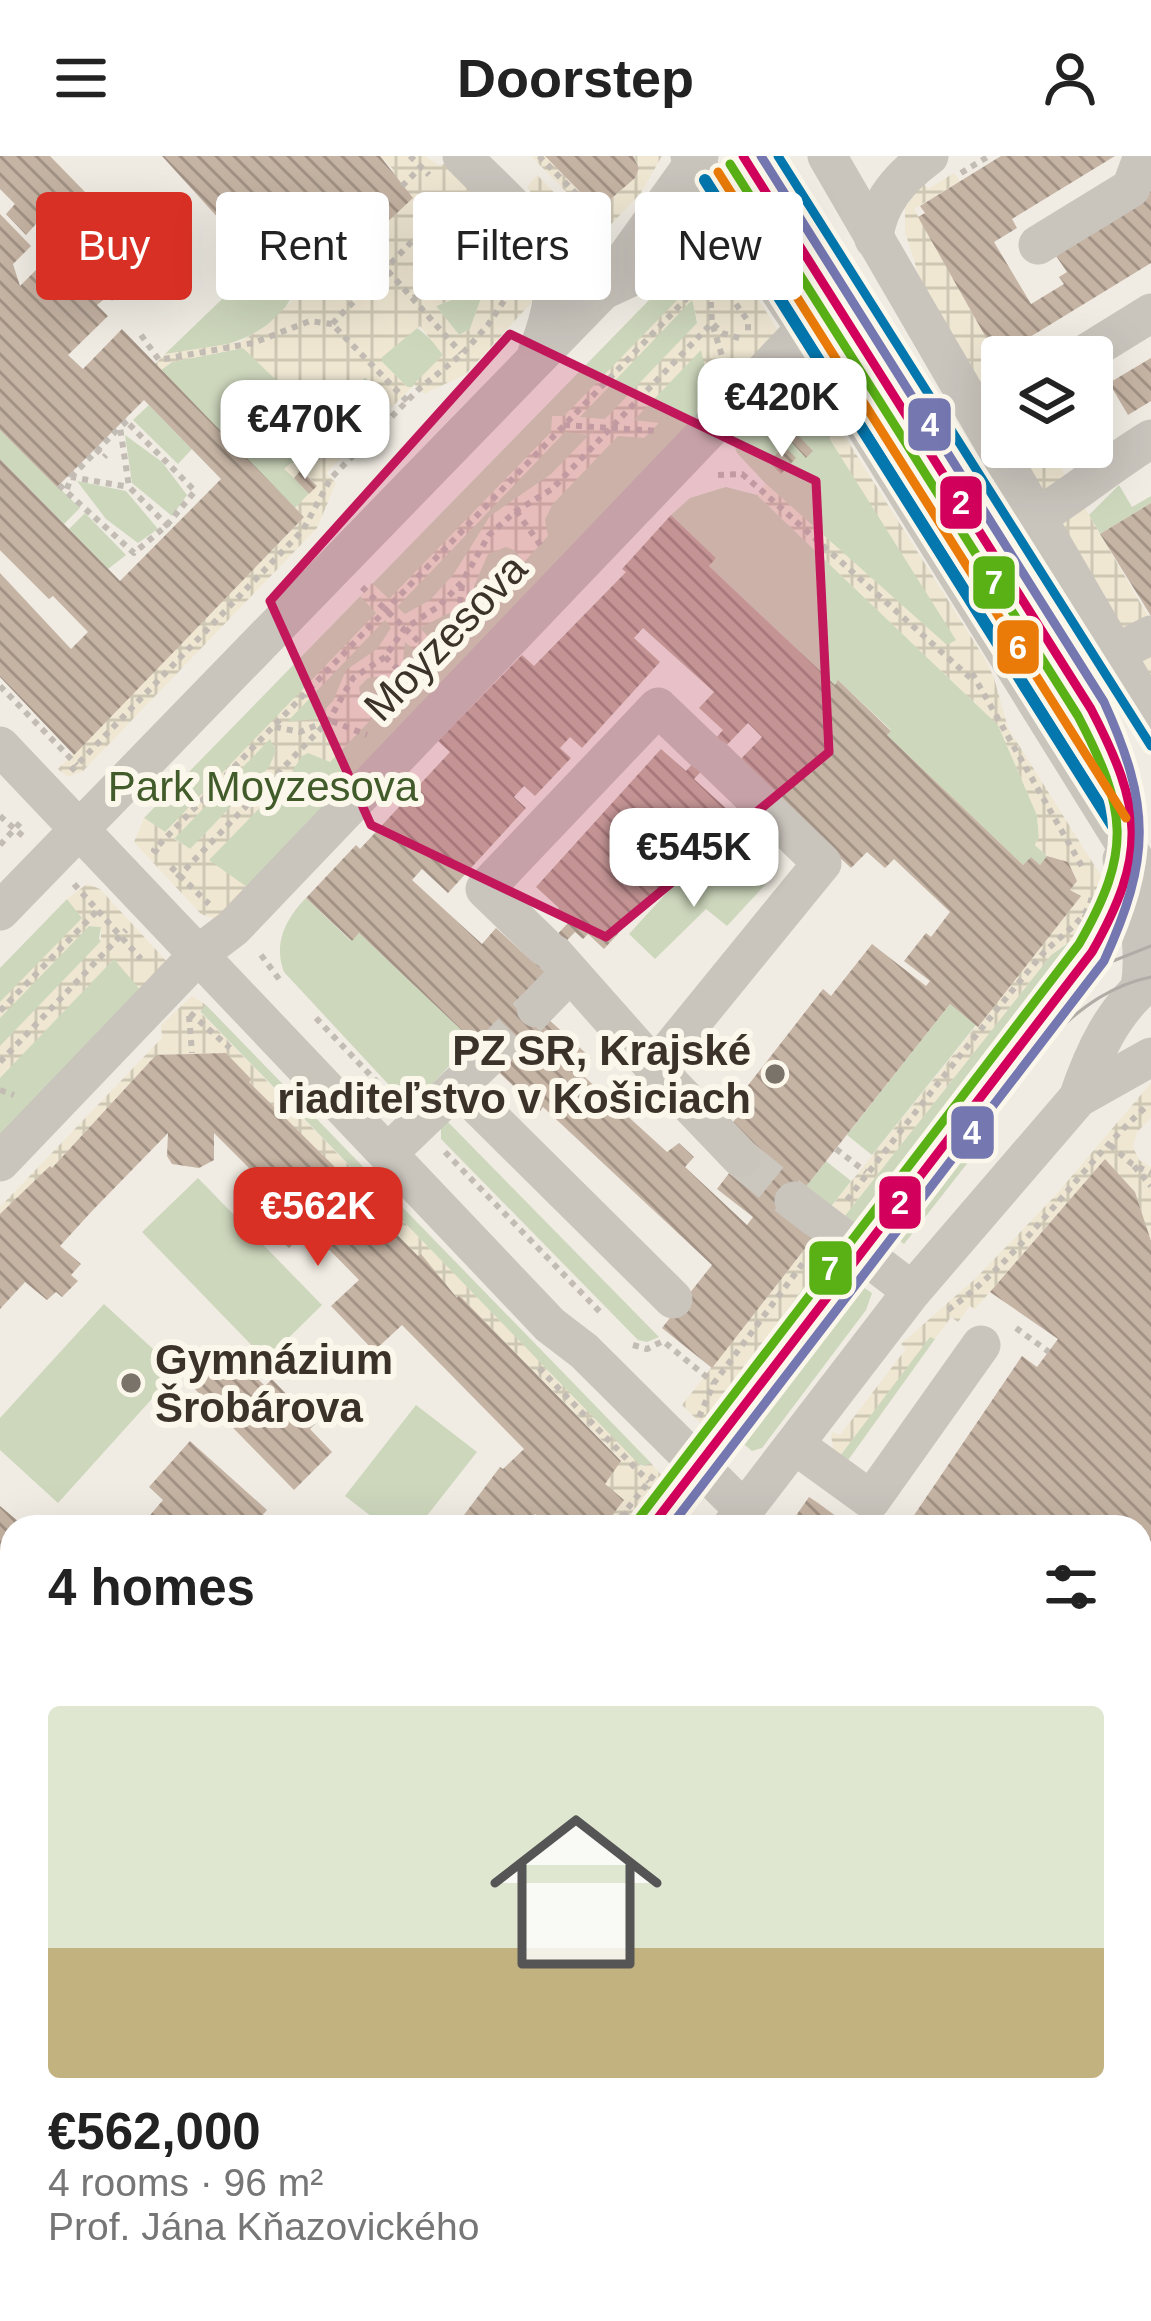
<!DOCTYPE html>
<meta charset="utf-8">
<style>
:root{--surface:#fff;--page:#f6f6f6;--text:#222;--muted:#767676;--accent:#d93025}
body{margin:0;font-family:Arial,sans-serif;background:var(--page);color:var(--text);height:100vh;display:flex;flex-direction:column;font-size:45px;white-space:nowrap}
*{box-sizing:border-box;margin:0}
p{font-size:39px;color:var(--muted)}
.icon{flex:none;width:66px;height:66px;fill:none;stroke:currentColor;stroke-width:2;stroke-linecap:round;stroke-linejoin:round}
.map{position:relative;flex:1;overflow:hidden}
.panel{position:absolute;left:0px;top:1359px;width:1152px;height:807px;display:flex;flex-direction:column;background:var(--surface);border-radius:36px 36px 0 0;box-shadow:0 12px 48px #0002}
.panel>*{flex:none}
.hud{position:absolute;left:36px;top:36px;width:1080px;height:108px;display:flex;gap:24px}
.tools{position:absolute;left:981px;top:180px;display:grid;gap:24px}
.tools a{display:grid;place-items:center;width:132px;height:132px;border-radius:12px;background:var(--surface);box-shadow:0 12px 48px #0002;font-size:60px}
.price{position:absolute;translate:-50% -102px;padding:0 27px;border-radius:24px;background:#fff;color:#222;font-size:39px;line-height:78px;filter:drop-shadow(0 3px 6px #0008)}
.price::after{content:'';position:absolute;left:50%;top:72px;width:36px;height:27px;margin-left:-18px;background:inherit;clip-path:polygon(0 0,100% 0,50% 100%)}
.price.on{background:var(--accent);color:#fff}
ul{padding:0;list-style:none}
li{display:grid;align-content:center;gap:24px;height:636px;padding:0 48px}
li span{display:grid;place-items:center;height:372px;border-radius:12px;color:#555}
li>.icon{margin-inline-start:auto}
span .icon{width:216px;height:216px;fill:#fffc;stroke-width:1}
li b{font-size:51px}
h2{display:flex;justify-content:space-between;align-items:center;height:144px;padding:0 48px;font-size:51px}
.tag{padding:0 42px;border-radius:12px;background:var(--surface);box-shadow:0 12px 48px #0002;font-size:42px;line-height:108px}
.tag.on{background:var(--accent);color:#fff}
header{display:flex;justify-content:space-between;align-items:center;height:156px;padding:0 48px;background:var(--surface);font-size:54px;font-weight:800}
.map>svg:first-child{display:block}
.green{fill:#cdd7bc}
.plaza{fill:url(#plaza-grid);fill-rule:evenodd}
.building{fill:url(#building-back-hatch);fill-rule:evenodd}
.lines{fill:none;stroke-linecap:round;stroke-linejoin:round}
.minor-tunnel{stroke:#ccc7be;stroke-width:39;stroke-dasharray:39 20;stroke-linecap:butt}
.path{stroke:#c2bcb4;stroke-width:6;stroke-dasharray:6 6;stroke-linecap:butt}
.minor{stroke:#c9c4bc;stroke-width:39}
.tram{stroke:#b1aca6;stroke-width:3}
.path-bridge{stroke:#c2bcb4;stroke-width:6;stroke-dasharray:6 6;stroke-linecap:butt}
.rail-1-casing{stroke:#fcf7eb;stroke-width:21}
.rail-1{stroke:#0377ae;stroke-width:12}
.tram-1-casing{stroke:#fcf7eb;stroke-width:18}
.tram-2-casing{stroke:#fcf7eb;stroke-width:18}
.tram-3-casing{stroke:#fcf7eb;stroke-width:18}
.tram-4-casing{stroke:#fcf7eb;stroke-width:18}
.tram-5-casing{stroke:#fcf7eb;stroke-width:18}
.tram-1{stroke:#d2005c;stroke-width:9}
.tram-2{stroke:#7477b0;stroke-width:9}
.tram-3{stroke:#59b116;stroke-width:9}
.tram-4{stroke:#ea7b08;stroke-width:9}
.tram-5{stroke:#0377ae;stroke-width:9}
.marked{fill:#c2185b;fill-opacity:0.2;stroke:#c2185b;stroke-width:9;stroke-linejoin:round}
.poi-dot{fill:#7a736a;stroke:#fcf7eb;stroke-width:4.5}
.labels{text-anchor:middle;stroke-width:12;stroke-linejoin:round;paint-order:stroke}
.street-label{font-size:42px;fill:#3b3229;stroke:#fcf7eb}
.park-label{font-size:42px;fill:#415c2a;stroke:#fcf7eb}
.poi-label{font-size:42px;font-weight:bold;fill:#3b3229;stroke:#fcf7eb;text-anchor:end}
.line-badge{stroke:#fcf7eb;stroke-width:4.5}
.badge-label{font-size:33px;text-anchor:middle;font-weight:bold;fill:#fff}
</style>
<header><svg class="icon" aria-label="menu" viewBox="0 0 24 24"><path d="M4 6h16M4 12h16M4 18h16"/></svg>Doorstep<svg class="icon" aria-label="person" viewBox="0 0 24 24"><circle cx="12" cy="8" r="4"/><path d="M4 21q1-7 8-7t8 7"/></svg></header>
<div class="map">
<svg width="1151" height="2165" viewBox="0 0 1151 2165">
<defs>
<pattern id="plaza-grid" width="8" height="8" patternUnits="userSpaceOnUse" patternTransform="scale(3)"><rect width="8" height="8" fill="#efe7d2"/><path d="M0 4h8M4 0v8" fill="none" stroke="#cec7b4"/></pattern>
<pattern id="building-back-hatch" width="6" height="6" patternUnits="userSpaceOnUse" patternTransform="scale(3)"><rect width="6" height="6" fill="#c5b3a3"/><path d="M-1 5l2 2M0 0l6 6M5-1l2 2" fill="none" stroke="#a19285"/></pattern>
</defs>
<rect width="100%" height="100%" fill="#f0ece3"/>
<g class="green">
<path d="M271,96L297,123C287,180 215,196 165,198Z"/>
<path d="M832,101L1087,502L1071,512L1049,480L1043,483L986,397L979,402L958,374L793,113L796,104L806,117Z"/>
<path d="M687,116L714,253L251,734L144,662L653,140Z"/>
<path d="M479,133L483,137L470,173L459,179L436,150Z"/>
<path d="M415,170L443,194V199L412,231H407L382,206V201Z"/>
<path d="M243,192L339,243L366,221L392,247L382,261L371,251L316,307H291L285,312L309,338L295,352L161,214L172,206Z"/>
<path d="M783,208L956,479L957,484L947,490L766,328L737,297L728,271Z"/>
<path d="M149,249L192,293L178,308L133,264Z"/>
<path d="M0,274L80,352L64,368L0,303Z"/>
<path d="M125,279L162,306L187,339L172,360L132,327Z"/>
<path d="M77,325L126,335L158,373L138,387L106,363Z"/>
<path d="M1119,329L1132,351L1151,340V347L1100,378L1089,359Z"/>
<path d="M726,331L757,339L998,569L1037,659L1039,681L1035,689L1047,700L1040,709L1031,701L1023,709L887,579L891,574L839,525L835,529L709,410L716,402L671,359L690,342Z"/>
<path d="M85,357L126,399L108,413L69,373Z"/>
<path d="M728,658L764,691L746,711L765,729L727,770L706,753L655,803L629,778L704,696L698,690Z"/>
<path d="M306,742L351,785L359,777L473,885L415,946L402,943L284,816C273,788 286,762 306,742Z"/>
<path d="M67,743L89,770L101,771L99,783L148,843L0,996V812Z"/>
<path d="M1071,785L1080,790L993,903L1015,921L983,962L995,972L904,1088L873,1064L863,1075L843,1062L1051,799Z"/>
<path d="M950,848L976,869L872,999L847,979Z"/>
<path d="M206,849L651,1307L648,1311L638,1308L200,855Z"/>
<path d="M446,964L659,1181L647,1186L638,1184L441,983V970Z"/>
<path d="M826,1005L851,1025L830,1052L804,1033Z"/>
<path d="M198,1022L322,1149L266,1204L142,1076Z"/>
<path d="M829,1097L842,1106L837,1114L872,1137L866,1154L762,1292L752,1295L720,1268L712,1277L708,1274L715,1265L724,1238Z"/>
<path d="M104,1148L177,1215L58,1347L0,1294V1262Z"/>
<path d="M930,1180L935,1183L846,1307L839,1301Z"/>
<path d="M416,1249L477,1296L418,1371H385L345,1340Z"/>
<path d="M0,1447L12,1457V1529L8,1532L0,1524Z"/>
<path d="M12,1690V1793L0,1782V1694Z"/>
<path d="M12,2147V2154H104L95,2165H0Z"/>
</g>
<g class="plaza">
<path d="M380,0H425L438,9L446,8L514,76L537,114L531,147L466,218L424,238L414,228L443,199L420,170L382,201V206L407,231H412L392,251L365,221L339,243L302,249L243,192L172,206L161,214L155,208L165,198L240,186L267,169L293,144L297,124L290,116L293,112L314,134L393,13ZM462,69L483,91L479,106L463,109L442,88L447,73ZM479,133L483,137L470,173L459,179L436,150Z"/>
<path d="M531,0H545L598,54L635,22L639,11L633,0H662L640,38L571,110L558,75L527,31L537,19L584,67L590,60Z"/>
<path d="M954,17L960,25L914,53L1002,210V265L919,120L905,76V52L922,26L928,33Z"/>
<path d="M709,112L744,126L762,149L985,503L994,522L1008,572L1113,739L1106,761L1082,792L1070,785L1051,799L843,1062L830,1052L1081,740L1070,734L1077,725L1068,706L1047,700L1035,689L1039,681L1037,659L998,569L757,339L766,328L947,489L956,484L773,193L714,253L701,194L634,264L659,267L644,282L618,280L552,349L545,364L548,380L524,406L514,394L506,391L488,398L474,430L472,460L461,471L449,457L420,472L440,493L428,506L405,486L403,503L421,512L400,533L382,520L368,522L359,531L361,543L373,548L388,546L330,606L308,597L302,600L286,625L209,704L251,734L215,763L201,758L134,686L144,662L165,676L376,457L360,440L372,427L389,443L551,276L552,260H564L690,131L687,116ZM692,144L698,166L605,263L580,261ZM565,276L589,279L551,318L490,360L453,419L430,444L405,458L397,451ZM385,464L391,472L377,493L346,514L333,545L315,563L287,566ZM270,583L276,595L269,611L190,693L174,683Z"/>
<path d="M371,251L382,261L326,317L336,327L317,372L83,615L68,621L58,613L304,361L295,352L317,329L302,315L294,322L284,313L291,307H316Z"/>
<path d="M1017,291H1049L1151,465V521Z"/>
<path d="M87,728L100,733L169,808L148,843L114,803L0,922V890L101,785V771L89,770L0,862V846L82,762L67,743Z"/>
<path d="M192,840L206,849L200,856L628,1297L642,1311L651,1307L668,1327L639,1350L649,1359L640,1371H603L605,1328L621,1304L460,1140L457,1142L421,1099L418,1100L351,1032L352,1029L249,926L226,897L156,899L52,1012L50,1011L0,1058V1051L162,882L161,869Z"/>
<path d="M1151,927V962L1137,976L1133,991L1139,1004L1151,1011V1085L1135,1036L1105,1003L975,1153L970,1150L958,1166L951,1161L935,1183L930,1181L839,1301L834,1296L831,1279L833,1276L840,1279L906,1193L901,1188L976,1122L1054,1041Z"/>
<path d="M814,1081L829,1097L724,1238L715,1265L708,1274L682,1249Z"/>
</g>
<g class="building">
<path d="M0,0H50L150,103L112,145L108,140L97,149L108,160L68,199L83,213L122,173L304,361L74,599L0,521V417L71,493L88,476L53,440L49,443L0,394V303L120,425L221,323L144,244L57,331L0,274V58L31,90L13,108L20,130L48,102L61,115L72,105L36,68L26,79L6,58L15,48L0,33Z"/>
<path d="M162,0H380L413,42L314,134L271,96L262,105L251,94L249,96Z"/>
<path d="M545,0H633L639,12L635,22L598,54Z"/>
<path d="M1001,0H1115L1012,63L1017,72L994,86L1031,148L1064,128L1059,121L1067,116L1052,94L1151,35V107L997,201L918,61L925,57L920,50Z"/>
<path d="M1035,184L1044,201H1005Z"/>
<path d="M1151,202V245L1128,259L1109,227Z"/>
<path d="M791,272L813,295L806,302L784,278Z"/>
<path d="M784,290L796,302L781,318L769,306Z"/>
<path d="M301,314L317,330L309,338L294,322Z"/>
<path d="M1151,347V460L1100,378Z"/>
<path d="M671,359L716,402L709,410L835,529L838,524L891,575L887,579L1023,709L1031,701L1040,709L1047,700L1068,706L1077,725L1070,734L1081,740L978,871L950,848L804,1033L814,1081L712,1212L662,1172L712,1109L543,951L540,955L470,889L473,885L359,777L352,785L306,742L356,689L360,693L450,596L438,585L522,499L534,510L626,416L622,413ZM643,472L714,536L699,552L723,574L686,615L661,593L536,731L559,752L556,755L568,767L532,805L496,772L482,788L412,724L422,713L448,737L526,652L514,641L524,630L535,640L571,602L560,592L570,581L582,592L660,506L634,482ZM748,567L762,581L738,606L851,712L867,696L885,712L894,703L950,756L931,781L926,777L904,805L930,825L926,830L872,788L831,840L823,833L739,941L747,948L727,974L749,991L717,1033L753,1061L747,1069L685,1011L694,1001L679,987L667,996L578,915L591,902L524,841L546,817L540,812L575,776L583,783L588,778L604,793L730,656L694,623Z"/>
<path d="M226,897L251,923L249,926L353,1029L351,1032L418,1100L421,1098L457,1142L459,1139L621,1305L605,1328L624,1344L603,1371H552L535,1358L528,1368L532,1371H455L500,1311L503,1313L524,1293L402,1169L374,1195L331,1150L359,1124L309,1073L289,1092L262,1068L253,1055L273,1036L214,977V1004L199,1012L172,1008L167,1000L168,977L92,1055L60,1090L81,1108L71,1119L78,1125L62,1141L56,1136L47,1144L25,1126L0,1153V1058L50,1010L52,1012L156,899Z"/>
<path d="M1105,1003L1135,1036L1151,1085V1559L1140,1551V1371H906L1022,1200L1037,1211L1058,1183L990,1136Z"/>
<path d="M224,1190L265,1230L272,1223L315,1268L310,1273L332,1296L294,1334L188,1226Z"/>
<path d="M190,1285L267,1354L252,1371H140L163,1344L149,1331Z"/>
<path d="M809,1341L818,1347L851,1371H788Z"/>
<path d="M0,1350L25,1371H12V1440L0,1429Z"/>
<path d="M0,1782L12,1793V1815L0,1829Z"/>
<path d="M1151,1882V1974L1140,1967V1901Z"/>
<path d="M0,1958L12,1968V2128L0,2143Z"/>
<path d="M1143,1995L1151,2000V2109L1140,2102Z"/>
<path d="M187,2154H278L269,2165H178Z"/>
<path d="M318,2154L366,2155L389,2154L380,2165H331Z"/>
<path d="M735,2154H771L758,2165H750Z"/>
<path d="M846,2154H998L1013,2165H845L850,2157Z"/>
</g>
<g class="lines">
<g class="minor-tunnel">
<path d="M485,904L536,852"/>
<path d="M741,1002L794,1045"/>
</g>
<g class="path">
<path d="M410,0L429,19"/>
<path d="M539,0L604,66"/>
<path d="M961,17L989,0"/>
<path d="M402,30L421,11"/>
<path d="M423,74L454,45"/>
<path d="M364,88L461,197"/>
<path d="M710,134L712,167L723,203"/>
<path d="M413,142L470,121"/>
<path d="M736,148L748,165V179"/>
<path d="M141,179L159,204L253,187L310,165L332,168"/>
<path d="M407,245L332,168L423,74L470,121L513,118"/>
<path d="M127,265L120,271L129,331L171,373"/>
<path d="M564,269L659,275"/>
<path d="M104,301L106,299"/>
<path d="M718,319L742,318L761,334L974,525"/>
<path d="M71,321L119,272"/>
<path d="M59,329L134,397L167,369L195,335L125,264"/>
<path d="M67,333L71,321L129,331"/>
<path d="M516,355L544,394"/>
<path d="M462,429L460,447L466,476"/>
<path d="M362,431L439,505"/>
<path d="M385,501L415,529"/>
<path d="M972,517L1084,714"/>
<path d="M0,530L77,609"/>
<path d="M275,571L300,576L329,564L367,579"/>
<path d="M71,615L303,374L331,322L419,233L462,198L488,169L513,131"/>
<path d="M0,660L25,682"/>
<path d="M0,689L20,667"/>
<path d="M158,697L154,694L688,141"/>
<path d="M171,711L209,748"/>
<path d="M177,722L329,564L353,522L385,501L404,473L439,450L462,426L489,379L516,355L552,333L712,167L722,177L742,183"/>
<path d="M74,728L141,803"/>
<path d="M1084,758L1103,783"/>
<path d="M261,799L282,827"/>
<path d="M0,855L98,754"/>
<path d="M190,857L230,892"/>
<path d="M189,860L192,897"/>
<path d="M316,862L394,944"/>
<path d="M0,906L126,774"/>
<path d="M0,934L14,939"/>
<path d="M1110,989L1132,1008L1151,1017"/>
<path d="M836,993L866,1016"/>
<path d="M445,996L603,1159"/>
<path d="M1134,1010L1151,1030"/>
<path d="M847,1044C911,962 974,880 1040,801C1055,782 1092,763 1092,737"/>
<path d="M948,1154C1026,1098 1078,1012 1148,949"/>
<path d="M1016,1172L1049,1196"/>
<path d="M633,1189L647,1193L663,1185L714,1227"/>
<path d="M539,1212L649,1326"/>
<path d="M699,1261L714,1227L809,1099"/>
<path d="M623,1357L642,1371"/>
<path d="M613,1371L654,1319"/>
<path d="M0,1535L12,1545"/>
<path d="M1140,1844L1151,1828"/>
<path d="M0,1893L12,1879"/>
<path d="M1140,1895L1143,1897"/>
<path d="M0,2151L12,2135"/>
<path d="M615,2154L630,2165"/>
<path d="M771,2154L786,2165"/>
<path d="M171,2165L177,2154"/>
<path d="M461,2165L469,2154"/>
<path d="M809,2165L817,2154"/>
<path d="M1057,2165L1065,2154"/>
</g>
<g class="minor">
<path d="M462,0C530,71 580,91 537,197"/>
<path d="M690,0L805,173L1151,730"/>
<path d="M752,0L754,53L766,99"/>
<path d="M827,0L1151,558"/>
<path d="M874,83C877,46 901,21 929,0"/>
<path d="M1038,89L1131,32L1143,0"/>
<path d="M603,134C664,107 709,80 771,121"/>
<path d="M1080,201L1151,157"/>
<path d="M1037,361C1077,337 1111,307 1151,283"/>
<path d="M1116,497L1151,479"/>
<path d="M0,590L550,1169L584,1195L744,1354"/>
<path d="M713,602L822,707L655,912L741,1002"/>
<path d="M1122,703C1137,747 1147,786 1140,832"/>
<path d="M0,755L603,134L699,0"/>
<path d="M545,791L485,733L658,551L704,595"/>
<path d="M554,798L655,912"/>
<path d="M536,852L570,817"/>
<path d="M458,930L673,1143"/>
<path d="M1078,942C1093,898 1113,853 1151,824"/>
<path d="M388,997L485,904"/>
<path d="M0,1006L200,797L233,772L805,173"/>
<path d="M794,1045L912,1135"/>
<path d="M795,1289L871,1344L981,1189"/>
<path d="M731,1371L912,1135L1078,942L1151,901"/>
<path d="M0,1602L12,1613"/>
<path d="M1140,1774L1151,1782"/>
<path d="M685,2154L700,2165"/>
<path d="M1119,2154L1134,2165"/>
<path d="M122,2165L130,2154"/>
<path d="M526,2165L534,2154"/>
</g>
<g class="tram">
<path d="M1039,865L1108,807L1151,790"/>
<path d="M1055,877C1083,850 1112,829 1151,821"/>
</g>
<path class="path-bridge" d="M96,293L104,301"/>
<defs>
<path id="rail-1" d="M705,24L1113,670"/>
</defs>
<use href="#rail-1" class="rail-1-casing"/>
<use href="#rail-1" class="rail-1"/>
<defs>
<path id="tram-1" d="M651,1371L1092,796C1148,697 1143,653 1091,553L743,0"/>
<path id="tram-2" d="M670,1371L1104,805C1151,702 1151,650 1104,546L761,0"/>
<path id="tram-3" d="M639,1362L1079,788C1133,694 1127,654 1078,560L730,8"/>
<path id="tram-4" d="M718,16L1126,662"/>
<path id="tram-5" d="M778,0L1151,590"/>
</defs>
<use href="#tram-1" class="tram-1-casing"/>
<use href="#tram-2" class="tram-2-casing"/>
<use href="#tram-3" class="tram-3-casing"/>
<use href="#tram-4" class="tram-4-casing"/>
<use href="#tram-5" class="tram-5-casing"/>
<use href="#tram-1" class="tram-1"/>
<use href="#tram-2" class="tram-2"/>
<use href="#tram-3" class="tram-3"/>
<use href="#tram-4" class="tram-4"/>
<use href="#tram-5" class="tram-5"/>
</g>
<path class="marked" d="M510,178L816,325L829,596L606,781L371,669L270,445Z"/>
<g class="poi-dot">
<circle cx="775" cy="918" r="12"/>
<circle cx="131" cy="1227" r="12"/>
</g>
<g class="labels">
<g class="street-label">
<text transform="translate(445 481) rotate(-46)" y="15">Moyzesova</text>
</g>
<g class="park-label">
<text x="263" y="645">Park Moyzesova</text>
</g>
<g class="poi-label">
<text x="751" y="909">PZ SR, Krajské<tspan x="751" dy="48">riaditeľstvo v Košiciach</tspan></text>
<text x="155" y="1218" text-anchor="start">Gymnázium<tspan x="155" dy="48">Šrobárova</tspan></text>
</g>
</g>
<g class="line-badge">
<rect x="906" y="240" width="47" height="57" rx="12" fill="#7477b0"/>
<rect x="938" y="318" width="46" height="57" rx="12" fill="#d2005c"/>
<rect x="971" y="398" width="46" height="57" rx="12" fill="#59b116"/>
<rect x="995" y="462" width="46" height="58" rx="12" fill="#ea7b08"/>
<rect x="949" y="948" width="47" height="57" rx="12" fill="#7477b0"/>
<rect x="877" y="1018" width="46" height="57" rx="12" fill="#d2005c"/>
<rect x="807" y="1083" width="47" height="58" rx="12" fill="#59b116"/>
</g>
<g class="badge-label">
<text x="930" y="280">4</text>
<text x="961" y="358">2</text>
<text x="994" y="438">7</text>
<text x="1018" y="503">6</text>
<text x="972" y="988">4</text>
<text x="900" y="1058">2</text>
<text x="830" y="1124">7</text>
</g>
</svg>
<div class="tools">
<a><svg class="icon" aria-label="layers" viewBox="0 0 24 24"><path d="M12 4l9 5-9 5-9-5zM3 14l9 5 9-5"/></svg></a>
</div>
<b class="price" style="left:782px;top:304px">€420K</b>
<b class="price" style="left:305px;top:326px">€470K</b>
<b class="price" style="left:694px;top:754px">€545K</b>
<b class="price on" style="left:318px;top:1113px">€562K</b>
<div class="hud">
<a class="tag on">Buy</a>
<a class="tag">Rent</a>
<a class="tag">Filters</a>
<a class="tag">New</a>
</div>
<section class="panel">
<h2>4 homes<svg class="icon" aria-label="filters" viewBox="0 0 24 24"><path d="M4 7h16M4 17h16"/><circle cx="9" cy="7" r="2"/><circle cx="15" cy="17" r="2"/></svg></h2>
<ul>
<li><span style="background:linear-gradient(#dfe7d0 65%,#c2b280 0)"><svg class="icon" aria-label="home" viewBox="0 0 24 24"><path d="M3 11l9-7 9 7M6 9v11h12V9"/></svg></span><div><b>€562,000</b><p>4 rooms · 96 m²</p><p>Prof. Jána Kňazovického</p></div></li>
</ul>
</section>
</div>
